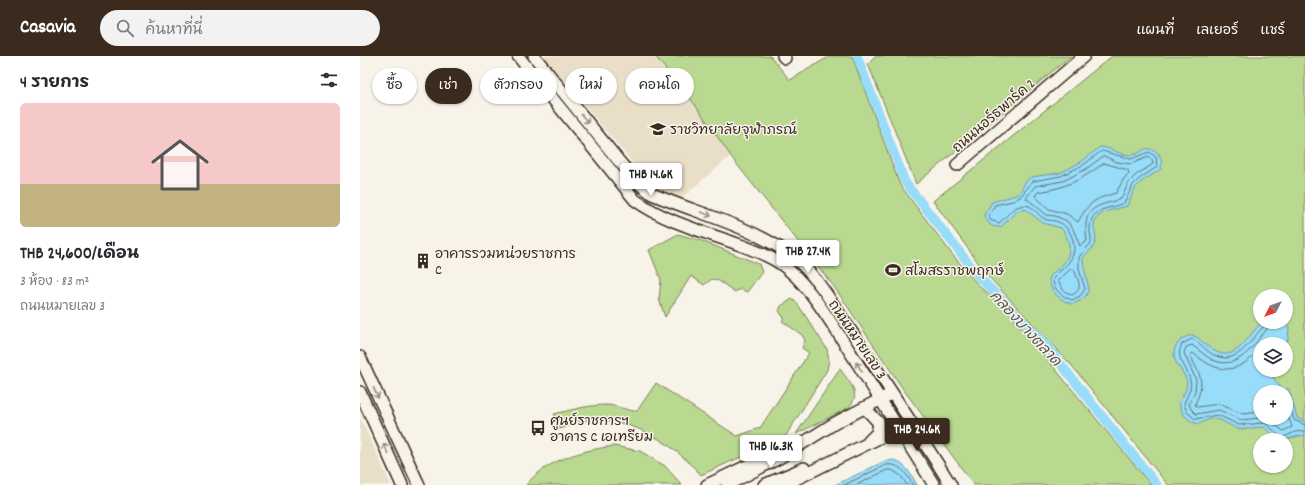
<!DOCTYPE html>
<html lang="th">
<meta charset="utf-8">
<style>
:root{--surface:#fff;--page:#f2f2f3;--text:#2b2b33;--muted:#7c7c81;--line:#e1e1e2;--accent:#3b2a1e}
body{margin:0;font-family:Dekko,"Playpen Sans Thai",sans-serif;background:var(--page);color:var(--text);height:100vh;display:flex;flex-direction:column;font-size:15px;white-space:nowrap}
*{box-sizing:border-box;margin:0}
p{font-size:13px;color:var(--muted)}
.icon{flex:none;width:22px;height:22px;fill:none;stroke:currentColor;stroke-width:2;stroke-linecap:round;stroke-linejoin:round}
.map{position:relative;flex:1;overflow:hidden}
.side{display:flex;flex-direction:column;background:var(--surface);width:360px}
.side>*{flex:none}
.hud{position:absolute;left:12px;top:12px;width:380px;height:36px;display:flex;gap:8px}
.needle{width:26px;rotate:228deg}
.tools{position:absolute;left:893px;top:233px;display:grid;gap:8px}
.tools a{display:grid;place-items:center;width:40px;height:40px;border-radius:50%;background:var(--surface);box-shadow:0 1px 3px #0004;font-size:20px}
.price{position:absolute;translate:-50% -34px;padding:0 9px;border-radius:4px;background:#fff;color:#222;font-size:13px;line-height:26px;filter:drop-shadow(0 1px 2px #0008)}
.price::after{content:'';position:absolute;left:50%;top:24px;width:12px;height:9px;margin-left:-6px;background:inherit;clip-path:polygon(0 0,100% 0,50% 100%)}
.price.on{background:var(--accent);color:#fff}
ul{padding:0;list-style:none}
li{display:grid;align-content:center;gap:8px;height:212px;padding:0 20px}
li+li{border-top:1px solid var(--line)}
li span{display:grid;place-items:center;height:124px;border-radius:6px;color:#555}
li>.icon{margin-inline-start:auto}
span .icon{width:72px;height:72px;fill:#fffc;stroke-width:1}
li b{font-size:17px}
h2{display:flex;justify-content:space-between;align-items:center;height:48px;padding:0 20px;font-size:17px}
.tag{padding:0 14px;border-radius:18px;background:var(--surface);box-shadow:0 1px 3px #0004;font-size:14px;line-height:36px}
.tag.on{background:var(--accent);color:#fff}
header{display:flex;align-items:center;gap:24px;box-sizing:border-box;height:56px;padding:0 20px;background:var(--accent);color:#fff}
header strong{font-size:19px}
nav{display:flex;gap:22px;margin-inline-start:auto;font-size:14px}
.search{width:280px;height:36px;background:var(--page);display:flex;align-items:center;gap:10px;box-sizing:border-box;padding:0 14px;border-radius:22px;color:var(--muted);font-size:15px}
main{display:flex;flex:1;min-height:0}
.map>svg:first-child{display:block}
.built{fill:#e9dec8}
.green{fill:#b9d890;stroke:#7a8157;fill-rule:evenodd}
.water{fill:#97dcf9;stroke:#7295a1;fill-rule:evenodd}
.lines{fill:none;stroke-linecap:round;stroke-linejoin:round}
.shore{stroke:#607176;stroke-width:1}
.canal{stroke:#97dcf9;stroke-width:9}
.minor-casing{stroke:#3b2a1e;stroke-width:14}
.minor{stroke:#f7f3e8;stroke-width:11}
.oneway{stroke:#998e83}
.labels{text-anchor:middle;stroke-width:3;stroke-linejoin:round;paint-order:stroke}
.street-label{font-size:14px;fill:#3b2a1e;stroke:#f7f3e8}
.poi-label{font-size:14px;fill:#3b2a1e;stroke:#f7f3e8;text-anchor:start}
.water-label{font-size:15px;font-style:italic;fill:#525655;stroke:#f7f3e8}
</style>
<header>
<strong>Casavia</strong>
<div class="search"><svg class="icon" aria-label="search" viewBox="0 0 24 24"><circle cx="10" cy="10" r="6"/><path d="M15 15l6 6"/></svg>ค้นหาที่นี่</div>
<nav><a>แผนที่</a><a>เลเยอร์</a><a>แชร์</a></nav>
</header>
<main>
<section class="side">
<h2>4 รายการ<svg class="icon" aria-label="filters" viewBox="0 0 24 24"><path d="M4 7h16M4 17h16"/><circle cx="9" cy="7" r="2"/><circle cx="15" cy="17" r="2"/></svg></h2>
<ul>
<li><span style="background:linear-gradient(#f6c9c9 65%,#c2b280 0)"><svg class="icon" aria-label="home" viewBox="0 0 24 24"><path d="M3 11l9-7 9 7M6 9v11h12V9"/></svg></span><div><b>THB 24,600/เดือน</b><p>3 ห้อง · 83 m²</p><p>ถนนหมายเลข 3</p></div></li>
</ul>
</section>
<div class="map">
<svg width="945" height="429" viewBox="0 0 945 429">
<rect width="100%" height="100%" fill="#f7f3e8"/>
<filter id="ink" filterUnits="userSpaceOnUse"><feTurbulence type="fractalNoise" baseFrequency=".025" numOctaves="2"/><feDisplacementMap in="SourceGraphic" scale="8" xChannelSelector="R" yChannelSelector="G"/><feConvolveMatrix kernelMatrix="1 2 1 2 8 2 1 2 1" color-interpolation-filters="sRGB"/></filter>
<g filter="url(#ink)">
<g class="built">
<path d="M183,0H295L333,46L371,100L320,143L294,132Z"/>
<path d="M0,361L31,429H0Z"/>
</g>
<g class="green">
<path d="M295,0H410L430,24L470,0H492L540,129L592,198L620,231L645,252L791,429H614L543,333L475,232L375,106L333,46Z"/>
<path d="M516,0H711L556,128L508,8Z"/>
<path d="M752,0H945V429H808L713,311L628,220L573,145ZM900,240H926V266H900ZM900,288H926V314H900ZM900,336H926V362H900ZM900,384H926V410H900Z"/>
<path d="M318,178L342,185L399,208L402,216L387,236L380,233L375,236L359,225L352,223L344,229L331,220L305,261L299,243L301,224L289,194Z"/>
<path d="M432,243L437,247L467,293L469,304L467,314L425,381L341,419C316,391 286,370 248,365C243,364 237,363 232,363C222,364 210,370 200,373L194,358C211,354 228,349 246,349C257,349 266,355 277,355L296,327L377,380L400,372L449,297L442,292L445,284L442,279L422,265L424,262L419,255L421,250Z"/>
<path d="M480,313C489,326 503,338 488,352L436,378Z"/>
<path d="M254,390L280,395L305,410L322,429H166C186,404 223,394 254,390Z"/>
</g>
<g class="water">
<path d="M740,91C751,91 760,100 771,99C785,98 783,86 799,98L802,107L801,113L781,126L775,132L767,150C759,153 750,153 743,157C726,167 739,176 735,187C733,193 727,197 723,202C723,222 740,240 712,248C699,244 691,236 689,223C693,215 699,213 704,207C713,195 709,182 701,172L683,167L665,153L656,156L641,171C631,172 627,167 624,159L632,146L659,138L666,125L671,121L700,117L721,106Z"/>
<path d="M902,266H924L929,271L928,284L923,288H900V314H912V320L922,333H929L937,362L945,366V379C935,380 928,384 919,384L904,371L878,373L858,363H849L839,368L832,366L823,358L819,347C822,341 827,334 827,327C826,318 818,312 815,304C811,291 820,282 832,279C840,282 845,289 853,294C876,309 888,279 902,266ZM900,336H926V362H900Z"/>
<path d="M534,404C546,409 551,418 557,429H475L525,405Z"/>
</g>
<g class="lines">
<g class="shore">
<path d="M742,95L771,103L789,96L796,101L797,111L779,123L773,129L764,147C751,153 731,151 730,171C729,177 732,181 731,187L719,201V213L725,233L720,240L712,244C704,241 694,235 693,225C693,216 715,210 714,190C713,179 706,167 695,165C692,164 688,165 685,163C676,159 673,146 660,150C650,153 646,162 639,167L630,164L629,159L635,149L653,145L660,141L673,125L701,120L723,109Z"/>
<path d="M744,100L757,106L771,108L788,101L792,104L793,108L776,119L769,126L761,143C733,151 722,152 727,185L720,190L713,173L707,165L695,160L687,159L666,142L675,130L703,125L726,113Z"/>
<path d="M744,107L768,114L769,117L763,124L756,137C734,143 729,146 718,166L707,158L689,153L675,140L678,136C706,132 721,124 744,107Z"/>
<path d="M711,213H714C717,223 725,233 712,239L704,235L698,225Z"/>
<path d="M904,266V270C889,285 877,312 852,298C845,294 840,286 832,283L822,288C814,303 827,309 830,324C833,333 826,340 824,348L827,356L835,363L858,359L879,369L905,367L922,382L935,376L945,375"/>
<path d="M900,293C877,319 859,319 833,297L830,299C840,320 846,325 835,348L837,351L859,348L883,358L900,356"/>
<path d="M926,337L934,364L945,369"/>
<path d="M900,362L881,364L859,354L836,358L831,353L829,348L835,335L836,324L824,297L826,291L832,289C838,293 843,298 849,302C871,315 888,299 900,281C904,276 909,273 909,266"/>
<path d="M902,362L909,364L923,375L932,371L926,355"/>
<path d="M484,429L526,409C541,407 546,418 553,429"/>
<path d="M496,429L527,414H532L541,420L547,429"/>
</g>
<path class="canal" d="M497,0L545,126L620,222L681,283L797,429"/>
<defs>
<g id="minor">
<path d="M158,0L275,144C307,167 346,176 383,190C396,195 410,200 421,208C447,226 468,262 485,288C515,335 545,382 574,429"/>
<path d="M174,0L258,104L277,126L292,138C337,157 387,169 428,197C453,214 470,244 487,269C523,322 557,375 591,429"/>
<path d="M423,0L425,2"/>
<path d="M597,109L724,0"/>
<path d="M0,301L59,429"/>
<path d="M0,336L42,429"/>
<path d="M505,352L519,367L517,377L509,385"/>
<path d="M347,429L422,393"/>
<path d="M367,429L419,402L475,367L527,340"/>
<path d="M404,429L444,412"/>
<path d="M424,429L545,369"/>
</g>
</defs>
<use href="#minor" class="minor-casing"/>
<use href="#minor" class="minor"/>
</g>
<defs><path id="oneway-shaft" d="M-6 0H5M1.5-3L5.5 0L1.5 3" fill="none" stroke-width="1.6" stroke-linecap="round" stroke-linejoin="round"/></defs>
<g class="oneway">
<use href="#oneway-shaft" transform="translate(225 63) rotate(51)"/>
<use href="#oneway-shaft" transform="translate(346 158) rotate(22)"/>
<use href="#oneway-shaft" transform="translate(499 311) rotate(-123)"/>
<use href="#oneway-shaft" transform="translate(16 337) rotate(65)"/>
<use href="#oneway-shaft" transform="translate(26 393) rotate(-114)"/>
</g>
</g>
<defs>
<symbol id="university-bare" viewBox="-9 -9 18 18"><path d="M0-5L7-2L0 1L-7-2ZM-4 1L0 2.5L4 1V4Q0 6-4 4Z" fill="#3b2a1e" stroke="#f7f3e8" stroke-width="2.5" paint-order="stroke"/></symbol>
<symbol id="building-bare" viewBox="-9 -9 18 18"><path d="M-4-6H4V6H1V3H-1V6H-4ZM-2.5-4.3h1.7v1.8h-1.7ZM.8-4.3h1.7v1.8H.8ZM-2.5-1h1.7V.8h-1.7ZM.8-1h1.7V.8H.8Z" fill="#3b2a1e" stroke="#f7f3e8" stroke-width="2.5" paint-order="stroke"/></symbol>
<symbol id="stadium-bare" viewBox="-9 -9 18 18"><path d="M0-5a6.5 5 0 1 0 0 10a6.5 5 0 1 0 0-10ZM-3.5-1.8h7v3.6h-7Z" fill="#3b2a1e" stroke="#f7f3e8" stroke-width="2.5" paint-order="stroke"/></symbol>
<symbol id="bus-bare" viewBox="-9 -9 18 18"><path d="M-5-6H5V4H4V6H2V4H-2V6H-4V4H-5ZM-3.5-4V0h7V-4ZM-3.5 1.2v1.5H-2V1.2ZM2 1.2v1.5H3.5V1.2Z" fill="#3b2a1e" stroke="#f7f3e8" stroke-width="2.5" paint-order="stroke"/></symbol>
</defs>
<g fill-rule="evenodd">
<use href="#university-bare" x="287" y="62" width="22" height="22"/>
<use href="#building-bare" x="52" y="194" width="22" height="22"/>
<use href="#stadium-bare" x="522" y="203" width="22" height="22"/>
<use href="#bus-bare" x="167" y="361" width="22" height="22"/>
</g>
<g class="labels">
<g class="street-label">
<text transform="translate(633 59) rotate(-41)" y="5">ถนนนอร์ธพาร์ค 2</text>
<text transform="translate(498 283) rotate(56)" y="5">ถนนหมายเลข 3</text>
</g>
<g class="poi-label">
<text x="310" y="78">ราชวิทยาลัยจุฬาภรณ์</text>
<text x="75" y="202">อาคารรวมหน่วยราชการ<tspan x="75" dy="16">C</tspan></text>
<text x="545" y="219">สโมสรราชพฤกษ์</text>
<text x="190" y="369">ศูนย์ราชการฯ<tspan x="190" dy="16">อาคาร C เอเทรียม</tspan></text>
</g>
<g class="water-label">
<text transform="translate(666 272) rotate(47)" y="5">คลองบางตลาด</text>
</g>
</g>
</svg>
<div class="tools">
<a><svg class="needle" viewBox="-14 -14 28 28"><path d="M0-13l5 13h-10z" fill="#e53935"/><path d="M0 13l5-13h-10z" fill="#7c7c81"/></svg></a>
<a><svg class="icon" aria-label="layers" viewBox="0 0 24 24"><path d="M12 4l9 5-9 5-9-5zM3 14l9 5 9-5"/></svg></a>
<a>+</a>
<a>−</a>
</div>
<b class="price" style="left:291px;top:141px">THB 14.6K</b>
<b class="price" style="left:448px;top:218px">THB 27.4K</b>
<b class="price on" style="left:557px;top:396px">THB 24.6K</b>
<b class="price" style="left:411px;top:413px">THB 16.3K</b>
<div class="hud">
<a class="tag">ซื้อ</a>
<a class="tag on">เช่า</a>
<a class="tag">ตัวกรอง</a>
<a class="tag">ใหม่</a>
<a class="tag">คอนโด</a>
</div>
</div>
</main>
